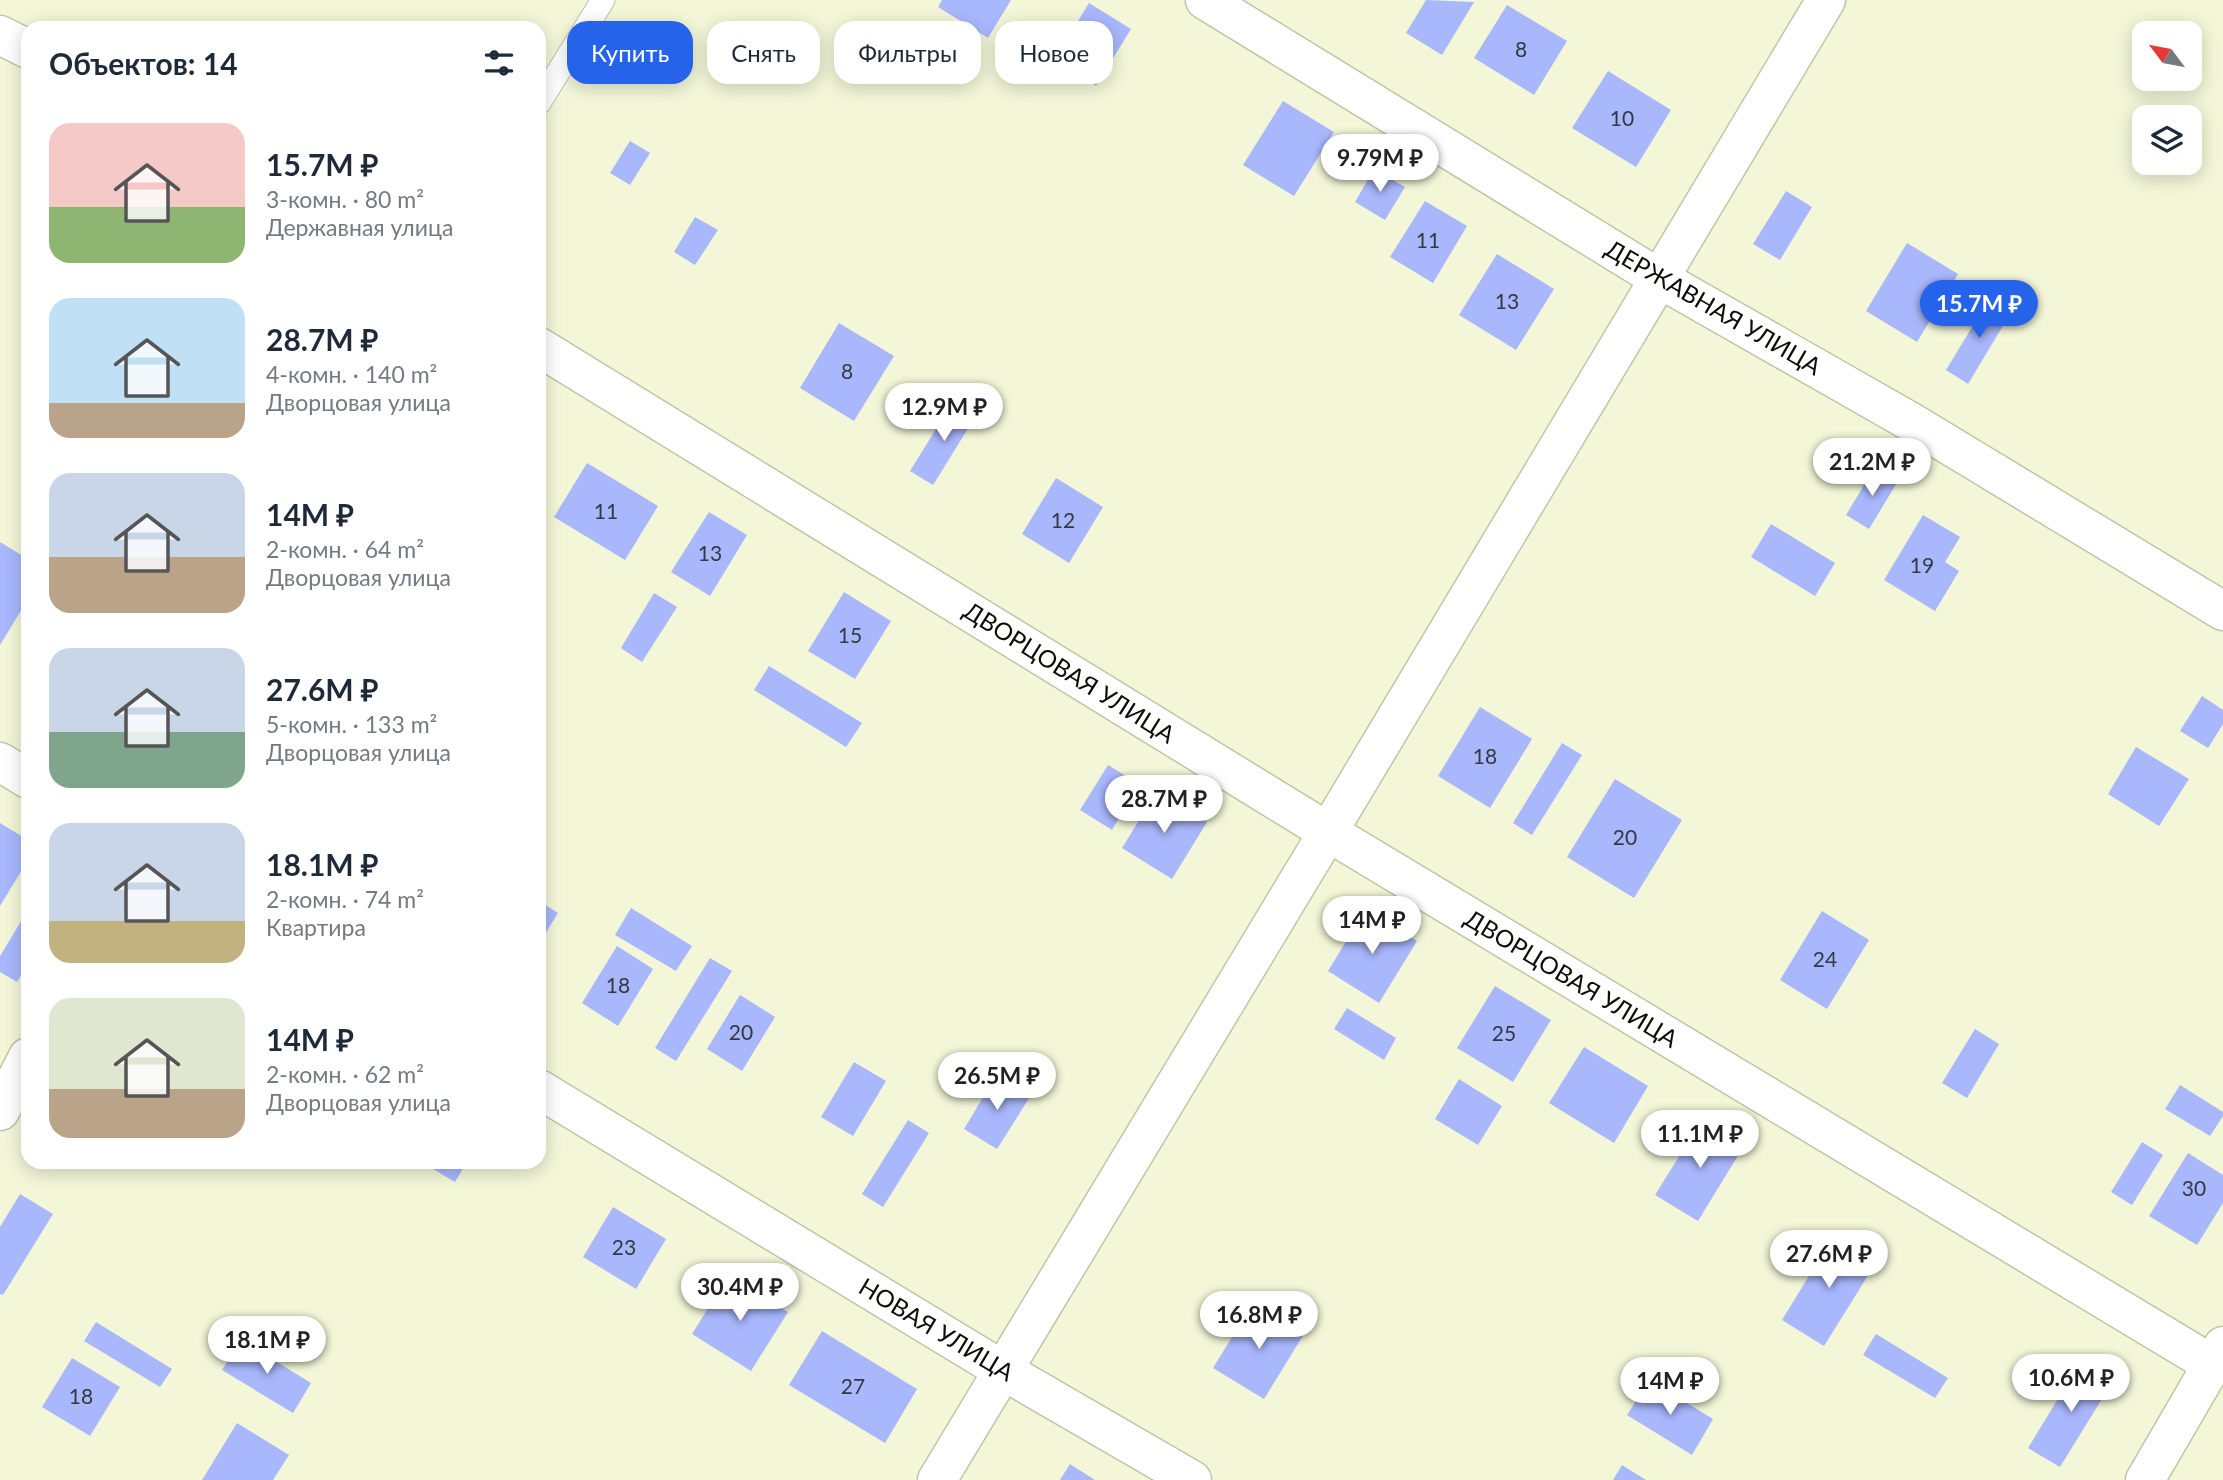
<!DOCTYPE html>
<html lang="ru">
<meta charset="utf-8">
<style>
:root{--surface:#fff;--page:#f2f2f3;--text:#1f2937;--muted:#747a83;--accent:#2563eb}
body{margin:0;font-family:Lato,sans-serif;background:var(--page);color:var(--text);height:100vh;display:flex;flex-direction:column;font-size:26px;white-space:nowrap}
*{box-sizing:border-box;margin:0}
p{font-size:23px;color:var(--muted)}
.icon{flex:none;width:38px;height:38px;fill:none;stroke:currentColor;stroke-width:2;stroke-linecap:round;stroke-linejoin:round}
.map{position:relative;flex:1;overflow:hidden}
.sheet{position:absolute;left:21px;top:21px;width:525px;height:1148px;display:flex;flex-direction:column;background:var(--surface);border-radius:21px;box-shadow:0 4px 18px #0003}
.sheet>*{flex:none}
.hud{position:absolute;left:567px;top:21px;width:665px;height:63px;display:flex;gap:14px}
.needle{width:46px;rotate:302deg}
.buttons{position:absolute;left:2132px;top:21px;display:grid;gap:14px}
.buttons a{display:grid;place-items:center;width:70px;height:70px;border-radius:14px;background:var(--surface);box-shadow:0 4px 18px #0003;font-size:35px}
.price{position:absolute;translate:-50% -60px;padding:0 16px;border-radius:24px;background:#fff;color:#222;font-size:23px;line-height:46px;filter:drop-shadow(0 2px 4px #0008)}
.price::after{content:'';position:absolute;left:50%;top:42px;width:21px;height:16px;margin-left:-10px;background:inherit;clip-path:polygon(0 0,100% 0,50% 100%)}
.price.on{background:var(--accent);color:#fff}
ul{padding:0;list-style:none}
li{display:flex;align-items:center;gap:21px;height:175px;padding:0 28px}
li span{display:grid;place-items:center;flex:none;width:196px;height:140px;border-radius:21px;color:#555}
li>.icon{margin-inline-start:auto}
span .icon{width:84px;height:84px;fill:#fffc;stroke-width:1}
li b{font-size:30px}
h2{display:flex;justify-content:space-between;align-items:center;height:84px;padding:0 28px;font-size:30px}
.chip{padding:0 24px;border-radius:21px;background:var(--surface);box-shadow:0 4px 18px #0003;font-size:24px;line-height:63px}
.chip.on{background:var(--accent);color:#fff}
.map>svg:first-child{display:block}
.building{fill:#a9b7fd}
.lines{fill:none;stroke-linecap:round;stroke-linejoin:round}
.service-casing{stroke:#c1c5a7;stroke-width:25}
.minor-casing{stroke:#c1c5a7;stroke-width:41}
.service{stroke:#fff;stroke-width:23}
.minor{stroke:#fff;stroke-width:38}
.labels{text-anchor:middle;stroke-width:5;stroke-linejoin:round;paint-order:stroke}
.number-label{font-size:21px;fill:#333842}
.street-label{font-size:24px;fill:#0c0d04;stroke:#fff}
</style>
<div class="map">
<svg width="2223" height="1480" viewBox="0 0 2223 1480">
<rect width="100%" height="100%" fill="#f3f7d8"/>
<g class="building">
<path d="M942,0H1011L988,38L938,7Z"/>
<path d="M1426,0L1474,2L1442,55L1406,33Z"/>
<path d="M1089,3L1131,29L1096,86L1055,59Z"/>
<path d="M1507,5L1567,41L1534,95L1474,58Z"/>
<path d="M1608,71L1671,110L1636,167L1572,128Z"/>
<path d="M1283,101L1334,132L1294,196L1243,165Z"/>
<path d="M630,141L650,153L630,185L610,173Z"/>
<path d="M1374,169L1405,187L1385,220L1355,202Z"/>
<path d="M1786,191L1812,207L1780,260L1753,244Z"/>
<path d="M1425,201L1467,226L1433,283L1390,257Z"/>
<path d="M695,217L718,230L695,265L674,252Z"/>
<path d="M1907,243L1958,274L1917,342L1866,311Z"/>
<path d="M1497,254L1554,289L1516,350L1459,315Z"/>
<path d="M1991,296L2013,309L1968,384L1946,370Z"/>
<path d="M839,323L894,356L854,421L800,388Z"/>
<path d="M954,400L977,414L933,485L910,471Z"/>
<path d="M587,463L658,506L625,560L554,517Z"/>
<path d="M1875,467L1898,481L1869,529L1846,515Z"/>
<path d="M1056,478L1103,507L1069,563L1022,534Z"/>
<path d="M709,512L747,535L710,596L671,572Z"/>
<path d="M1923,515L1960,537L1945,562L1959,571L1935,611L1884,580Z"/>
<path d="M1771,524L1835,563L1815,596L1751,557Z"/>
<path d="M0,542L28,559V599L0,645Z"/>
<path d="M844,592L891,621L855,679L808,651Z"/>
<path d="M654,593L677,607L642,662L621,648Z"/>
<path d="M769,666L862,723L846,747L754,690Z"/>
<path d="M2202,696L2223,710V724L2208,748L2180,731Z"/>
<path d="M1480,707L1532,739L1490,808L1438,776Z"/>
<path d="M1562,743L1582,755L1532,835L1513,823Z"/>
<path d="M2136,747L2189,779L2159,826L2108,794Z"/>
<path d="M1108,765L1139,784L1112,830L1080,810Z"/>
<path d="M1615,779L1682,820L1634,898L1567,857Z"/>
<path d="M1157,791L1207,822L1172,879L1122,848Z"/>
<path d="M0,823L28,840V860L0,906Z"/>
<path d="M539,901L558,913L539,944Z"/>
<path d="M631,908L692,946L676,971L615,935Z"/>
<path d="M1366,909L1417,941L1379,1003L1328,971Z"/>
<path d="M28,910V963L17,982L0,972V956Z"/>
<path d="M1822,911L1869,940L1827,1009L1780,980Z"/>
<path d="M617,946L653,969L618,1026L582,1003Z"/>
<path d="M710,958L732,971L676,1061L655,1048Z"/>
<path d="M1495,986L1551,1020L1513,1082L1457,1048Z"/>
<path d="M740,995L775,1017L742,1071L707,1049Z"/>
<path d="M1347,1008L1396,1038L1384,1060L1334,1029Z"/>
<path d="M1975,1029L1999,1044L1967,1098L1942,1083Z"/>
<path d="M1584,1047L1648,1086L1614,1143L1549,1103Z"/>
<path d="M854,1062L886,1081L853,1136L821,1117Z"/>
<path d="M997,1074L1031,1095L997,1149L964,1129Z"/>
<path d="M1459,1079L1502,1106L1478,1145L1435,1119Z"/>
<path d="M2180,1085L2223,1112V1116L2210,1136L2165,1109Z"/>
<path d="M1703,1118L1745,1144L1698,1221L1655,1195Z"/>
<path d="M908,1120L929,1133L883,1207L862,1194Z"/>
<path d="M2142,1142L2163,1155L2132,1205L2111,1192Z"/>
<path d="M2188,1153L2223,1175V1203L2197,1245L2149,1216Z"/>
<path d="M437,1162H467L455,1182L433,1169Z"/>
<path d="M20,1194L53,1214L3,1295L0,1294V1227Z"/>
<path d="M613,1207L666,1239L636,1289L583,1257Z"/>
<path d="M1834,1235L1877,1261L1824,1346L1782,1320Z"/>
<path d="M728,1276L788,1312L751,1371L692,1334Z"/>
<path d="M1253,1303L1304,1334L1264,1399L1213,1368Z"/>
<path d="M96,1322L172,1369L160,1387L84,1341Z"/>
<path d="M822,1331L917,1389L885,1443L789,1385Z"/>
<path d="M1876,1334L1948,1378L1935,1398L1863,1355Z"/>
<path d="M241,1340L311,1383L293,1413L222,1370Z"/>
<path d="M72,1358L120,1387L90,1436L42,1407Z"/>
<path d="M2081,1361L2113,1381L2060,1467L2028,1448Z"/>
<path d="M1649,1380L1713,1419L1692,1455L1627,1415Z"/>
<path d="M237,1423L289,1455L273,1480H202Z"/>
<path d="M1070,1464L1095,1480H1060Z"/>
<path d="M1622,1465L1646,1480H1613Z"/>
</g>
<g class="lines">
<defs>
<path id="service" d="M539,103L603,0"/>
<g id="minor">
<path d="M1205,0L1660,279L1911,422L2223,611"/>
<path d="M0,35L28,49"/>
<path d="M539,347L1328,832L2213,1365"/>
<path d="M0,762L28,779"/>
<path d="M539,1089L1004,1371L1192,1480"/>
<path d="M0,1111L28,1057"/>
<path d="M937,1480L1328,832L1826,0"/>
<path d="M2145,1480L2223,1346"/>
</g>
</defs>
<use href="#service" class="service-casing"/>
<use href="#minor" class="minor-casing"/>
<use href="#service" class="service"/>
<use href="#minor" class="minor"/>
</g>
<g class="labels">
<g class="number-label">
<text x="1521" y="57">8</text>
<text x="1622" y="126">10</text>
<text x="1428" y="248">11</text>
<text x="1507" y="309">13</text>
<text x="847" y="379">8</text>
<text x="606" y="519">11</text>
<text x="1063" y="528">12</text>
<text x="710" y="561">13</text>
<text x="1922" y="573">19</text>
<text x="850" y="643">15</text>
<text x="1485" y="764">18</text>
<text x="1625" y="845">20</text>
<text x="1825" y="967">24</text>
<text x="618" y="993">18</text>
<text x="741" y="1040">20</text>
<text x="1504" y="1041">25</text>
<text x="2194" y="1196">30</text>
<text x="624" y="1255">23</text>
<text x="853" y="1394">27</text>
<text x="81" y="1404">18</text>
</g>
<g class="street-label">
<text transform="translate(1713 308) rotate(30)" y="8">ДЕРЖАВНАЯ УЛИЦА</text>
<text transform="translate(1069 673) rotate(32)" y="8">ДВОРЦОВАЯ УЛИЦА</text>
<text transform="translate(1571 979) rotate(31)" y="8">ДВОРЦОВАЯ УЛИЦА</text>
<text transform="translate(936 1330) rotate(31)" y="8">НОВАЯ УЛИЦА</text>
</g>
</g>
</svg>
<div class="buttons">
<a><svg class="needle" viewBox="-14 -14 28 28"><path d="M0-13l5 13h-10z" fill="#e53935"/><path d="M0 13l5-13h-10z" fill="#747a83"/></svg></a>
<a><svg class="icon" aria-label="layers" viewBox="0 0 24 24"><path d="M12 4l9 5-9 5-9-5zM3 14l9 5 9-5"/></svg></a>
</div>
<b class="price" style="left:1380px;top:194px">9.79M ₽</b>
<b class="price on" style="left:1979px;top:340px">15.7M ₽</b>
<b class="price" style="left:944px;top:443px">12.9M ₽</b>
<b class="price" style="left:1872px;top:498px">21.2M ₽</b>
<b class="price" style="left:1164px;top:835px">28.7M ₽</b>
<b class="price" style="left:1372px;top:956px">14M ₽</b>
<b class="price" style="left:997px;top:1112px">26.5M ₽</b>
<b class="price" style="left:1700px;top:1170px">11.1M ₽</b>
<b class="price" style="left:1829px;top:1290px">27.6M ₽</b>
<b class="price" style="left:740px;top:1323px">30.4M ₽</b>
<b class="price" style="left:1259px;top:1351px">16.8M ₽</b>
<b class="price" style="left:267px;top:1376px">18.1M ₽</b>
<b class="price" style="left:2071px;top:1414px">10.6M ₽</b>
<b class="price" style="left:1670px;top:1417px">14M ₽</b>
<div class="hud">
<a class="chip on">Купить</a>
<a class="chip">Снять</a>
<a class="chip">Фильтры</a>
<a class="chip">Новое</a>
</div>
<section class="sheet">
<h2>Объектов: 14<svg class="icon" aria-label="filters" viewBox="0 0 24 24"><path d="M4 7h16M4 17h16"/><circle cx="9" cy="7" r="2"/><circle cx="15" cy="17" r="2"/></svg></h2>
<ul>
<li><span style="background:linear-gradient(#f6c9c9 60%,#8fb573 0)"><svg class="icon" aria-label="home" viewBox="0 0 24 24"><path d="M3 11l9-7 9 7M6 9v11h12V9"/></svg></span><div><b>15.7M ₽</b><p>3-комн. · 80 m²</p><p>Державная улица</p></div></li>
<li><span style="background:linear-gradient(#bfe0f5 75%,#b9a48a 0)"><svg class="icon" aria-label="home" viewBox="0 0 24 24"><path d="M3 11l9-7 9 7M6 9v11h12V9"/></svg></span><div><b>28.7M ₽</b><p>4-комн. · 140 m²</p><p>Дворцовая улица</p></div></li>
<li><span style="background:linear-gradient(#c9d6e8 60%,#b9a48a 0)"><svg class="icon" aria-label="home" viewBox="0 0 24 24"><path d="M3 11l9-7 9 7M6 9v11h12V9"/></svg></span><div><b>14M ₽</b><p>2-комн. · 64 m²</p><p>Дворцовая улица</p></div></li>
<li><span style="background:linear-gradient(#c9d6e8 60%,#7fa58c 0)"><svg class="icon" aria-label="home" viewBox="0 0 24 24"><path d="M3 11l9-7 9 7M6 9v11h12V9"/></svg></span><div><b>27.6M ₽</b><p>5-комн. · 133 m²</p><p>Дворцовая улица</p></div></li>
<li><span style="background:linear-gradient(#c9d6e8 70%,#c2b280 0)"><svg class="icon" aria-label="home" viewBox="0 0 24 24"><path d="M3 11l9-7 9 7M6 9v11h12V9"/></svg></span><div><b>18.1M ₽</b><p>2-комн. · 74 m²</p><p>Квартира</p></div></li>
<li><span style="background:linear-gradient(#dfe7d0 65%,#b9a48a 0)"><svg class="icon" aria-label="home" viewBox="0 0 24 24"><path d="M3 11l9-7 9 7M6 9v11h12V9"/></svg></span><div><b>14M ₽</b><p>2-комн. · 62 m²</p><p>Дворцовая улица</p></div></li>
</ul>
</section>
</div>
